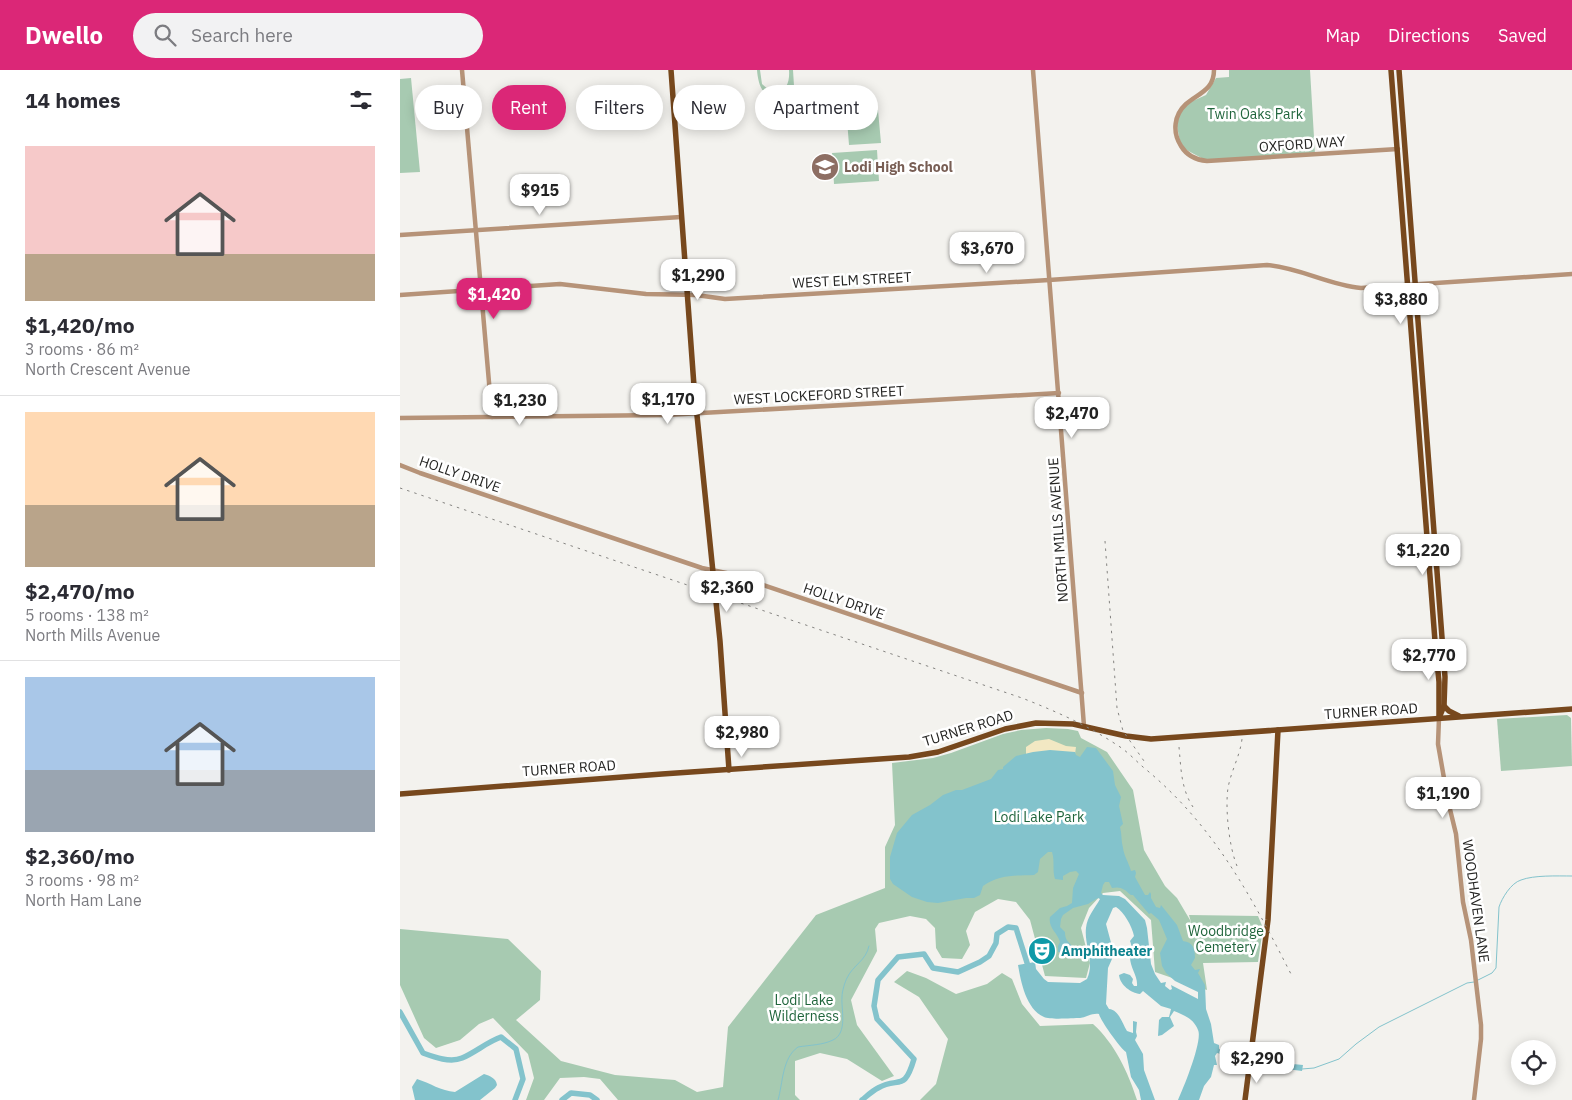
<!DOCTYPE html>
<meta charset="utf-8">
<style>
:root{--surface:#fff;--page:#f2f2f3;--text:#2b2b33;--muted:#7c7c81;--line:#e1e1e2;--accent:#db2777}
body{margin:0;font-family:"IBM Plex Sans",sans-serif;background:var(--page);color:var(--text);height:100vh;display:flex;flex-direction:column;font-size:19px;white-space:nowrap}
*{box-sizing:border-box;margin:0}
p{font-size:16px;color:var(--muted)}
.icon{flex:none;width:28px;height:28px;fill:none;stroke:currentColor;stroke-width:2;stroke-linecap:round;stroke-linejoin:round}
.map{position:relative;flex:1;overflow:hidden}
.side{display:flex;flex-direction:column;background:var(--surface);width:400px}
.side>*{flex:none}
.top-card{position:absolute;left:15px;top:15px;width:475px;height:45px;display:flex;gap:10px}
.tools{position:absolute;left:1111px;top:970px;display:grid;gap:10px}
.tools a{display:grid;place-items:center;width:45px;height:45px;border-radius:50%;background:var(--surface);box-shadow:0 2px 12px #0003;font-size:25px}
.price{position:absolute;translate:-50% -42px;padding:0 11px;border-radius:10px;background:#fff;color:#222;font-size:16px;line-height:32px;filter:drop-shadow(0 1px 2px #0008)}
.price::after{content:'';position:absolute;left:50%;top:30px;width:15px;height:11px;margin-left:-8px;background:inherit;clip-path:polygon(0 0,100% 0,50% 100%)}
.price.selected{background:var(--accent);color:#fff}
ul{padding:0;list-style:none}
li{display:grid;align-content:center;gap:10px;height:265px;padding:0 25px}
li+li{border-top:1px solid var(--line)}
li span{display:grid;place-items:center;height:155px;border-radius:0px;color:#555}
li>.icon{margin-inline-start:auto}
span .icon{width:90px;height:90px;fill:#fffc;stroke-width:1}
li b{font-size:21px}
h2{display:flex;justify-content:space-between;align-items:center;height:60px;padding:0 25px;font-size:21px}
.pill{padding:0 18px;border-radius:22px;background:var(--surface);box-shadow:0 2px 12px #0003;font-size:18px;line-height:45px}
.pill.selected{background:var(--accent);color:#fff}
header{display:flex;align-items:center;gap:30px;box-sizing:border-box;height:70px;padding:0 25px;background:var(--accent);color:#fff}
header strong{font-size:24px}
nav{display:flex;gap:28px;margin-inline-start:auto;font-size:18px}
.search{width:350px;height:45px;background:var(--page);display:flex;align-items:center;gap:12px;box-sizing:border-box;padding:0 18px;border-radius:28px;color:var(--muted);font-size:19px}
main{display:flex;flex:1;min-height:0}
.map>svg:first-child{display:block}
.green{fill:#a7cab1}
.sand{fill:#f2e8c3}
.water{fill:#83c3cc;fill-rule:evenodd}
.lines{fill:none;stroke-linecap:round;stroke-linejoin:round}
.stream{stroke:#83c3cc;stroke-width:1}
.river{stroke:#83c3cc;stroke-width:5.5}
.minor{stroke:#b69378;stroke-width:4.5}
.major{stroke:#77481d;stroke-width:5.5}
.rail{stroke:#858481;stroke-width:1;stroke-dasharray:2.5 5;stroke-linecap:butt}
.labels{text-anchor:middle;stroke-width:5;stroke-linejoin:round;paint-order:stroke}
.park-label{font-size:14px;fill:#20653c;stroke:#fff}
.street-label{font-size:14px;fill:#242422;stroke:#fff}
.education-label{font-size:14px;font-weight:bold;fill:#785e54;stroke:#fff;text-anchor:start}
.culture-label{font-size:14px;font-weight:bold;fill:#0d838f;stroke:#fff;text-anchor:start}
</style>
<header>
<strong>Dwello</strong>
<div class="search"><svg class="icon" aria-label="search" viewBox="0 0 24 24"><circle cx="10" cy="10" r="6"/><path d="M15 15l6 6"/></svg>Search here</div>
<nav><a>Map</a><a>Directions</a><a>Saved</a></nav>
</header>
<main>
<section class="side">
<h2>14 homes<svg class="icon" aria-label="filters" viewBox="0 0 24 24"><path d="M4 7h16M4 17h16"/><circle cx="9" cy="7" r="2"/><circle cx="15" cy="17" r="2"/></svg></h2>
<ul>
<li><span style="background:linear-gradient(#f6c9c9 70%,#b9a48a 0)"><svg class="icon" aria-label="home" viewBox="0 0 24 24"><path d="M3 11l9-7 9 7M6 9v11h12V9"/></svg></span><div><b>$1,420/mo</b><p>3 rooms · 86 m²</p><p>North Crescent Avenue</p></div></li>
<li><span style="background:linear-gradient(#ffd9b3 60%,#b9a48a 0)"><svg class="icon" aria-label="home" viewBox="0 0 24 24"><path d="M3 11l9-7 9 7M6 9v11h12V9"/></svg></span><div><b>$2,470/mo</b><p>5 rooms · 138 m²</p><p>North Mills Avenue</p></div></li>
<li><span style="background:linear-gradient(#a9c7e8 60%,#9aa5b1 0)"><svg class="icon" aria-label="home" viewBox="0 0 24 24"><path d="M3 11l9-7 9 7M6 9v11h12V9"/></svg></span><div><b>$2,360/mo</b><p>3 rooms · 98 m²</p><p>North Ham Lane</p></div></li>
</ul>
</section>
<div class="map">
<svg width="1172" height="1030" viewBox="0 0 1172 1030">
<rect width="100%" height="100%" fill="#f3f2ee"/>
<g class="green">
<path d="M357,0H360L362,14L370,21C386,25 390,13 389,0H393L394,16C390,18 387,23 381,25C363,32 358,14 357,0Z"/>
<path d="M829,0H910L915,84L807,91L781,77L776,51L786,34L806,25L816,8L829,7Z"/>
<path d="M11,8L20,102L0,103V9Z"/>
<path d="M478,40L481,73L449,75L447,50H455L454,42Z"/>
<path d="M477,80L479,111L434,114L432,83Z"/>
<path d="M1167,645L1171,648L1172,696L1101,701L1097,649Z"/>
<path d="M646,658L668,659L678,661L681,668L707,682L733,720L744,780L765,816L777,828L790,850L797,874L789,845L858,846L863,858L858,892L803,893L807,920L755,902L751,850L720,821L703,823L689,838L681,858L690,893L686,908L645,906L630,850L616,832L598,829L575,842L566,861L570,875L562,889L542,888L536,878L535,858L526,849L510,846L479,853L475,859L477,881L451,930L457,955L494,1006L482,1011L447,989L420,983L395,991V1025L400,1030H218L200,1009L184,1007L160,1008L144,1030H126L134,1008L128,984L93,948L79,954L60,970L36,978L24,968L0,915V859L108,869L141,901L140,930L116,950L161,991L215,1005L275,1010L297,1022L323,1017L328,957L416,845L485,818V777L495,755L492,693L533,688L551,683L603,664L621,660Z"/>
<path d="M507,901L526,908L556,924L587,914L602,903L612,909L622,934L640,956L693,954C715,974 728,1002 737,1030H520L536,1014L548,969L519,927L494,912Z"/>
</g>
<path class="sand" d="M649,669L666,676L676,677L675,684L626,687V677L635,671Z"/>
<g class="water">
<path d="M687,677L696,678L713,701L715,715L721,727L719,736L723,754L720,757C722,764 721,771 723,778C724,786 729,793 731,801L735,800L736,803L735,807L745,825H748L750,822L751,824V828L756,837L760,838L761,835L777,855L783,871C793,872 795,879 795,888L791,895L795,900L800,899L798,903L805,915L806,939L811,954L814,973L819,975V979L823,981V980L844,989L903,995L902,1001L843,993L821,986V984L817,983L815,986L817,995H814L811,1007L804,1016L799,1030H778C784,1017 803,970 798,960C794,949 784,945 774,941L770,947L774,956L762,965L758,966L759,950L762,947H769L771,939L761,936L743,921L740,924C731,923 720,915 719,905L724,903L730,905L733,909L732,913L734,916H737C738,906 730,898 730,887C730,880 733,878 730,871L734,866C732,856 724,842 716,837L713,838L706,854L713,880L712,889L708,898L706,934L709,939C719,940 722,953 727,961L733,963V951L737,952L736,962L737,966L735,970L743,984L744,1000L755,1030H741L739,1020L731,1007L726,982C721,979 700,950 699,944C692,943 687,947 680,948C673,948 650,950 644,947C626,939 621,912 618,895L635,892L636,899L644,909L648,912L680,913L687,909C695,892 684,875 686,858C687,847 695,838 700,829L698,828L688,834L673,838L663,845L661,849L660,857L665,862C665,870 668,871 672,876L670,881L658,882V876L660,872C657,862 648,858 650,847L660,838L667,836L672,833L673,818L679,804L676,801L670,802L663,806V810L655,809C652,800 655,791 652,782H648L640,789L638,802L634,805C614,806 601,804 583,816L580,825L574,828H566L538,833L527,832L512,827L493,814L490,809V787L497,763L512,745L530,735L543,725L556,720H562L591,709L598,700L603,699V697L616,686L633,682L650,680L675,682L676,685L680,687ZM705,812H709L712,818C721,816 724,819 731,825H733L749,844L751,843L759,850L767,869L760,883L762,896L766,903L775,911L798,922V929L771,915L772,919L770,920L765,916L766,912L761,913L755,904L751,894L747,858L745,850L725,829L719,826L703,825L701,823L703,815Z"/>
<path d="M84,1004C90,1006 96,1008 97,1015L95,1018L80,1030H15L12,1017L17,1009C30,1013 41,1021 55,1022Z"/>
</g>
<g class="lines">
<g class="stream">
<path d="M1078,910L1092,903L1096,898L1099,837C1102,828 1111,813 1121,810C1134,805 1157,806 1172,806"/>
<path d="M902,999L914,998L939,989L956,974L979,957L1067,913L1074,912"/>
<path d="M378,1030C383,1013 382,988 398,977C410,975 423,975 433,970C448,963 441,939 442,927C442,921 445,912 447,908C453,895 466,891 469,876"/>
</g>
<g class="river">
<path d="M0,942L23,983C34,987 50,993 62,988C76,982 87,972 101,967L116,979L123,1009L115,1030"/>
<path d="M162,1030L171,1023L190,1025L197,1030"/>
<path d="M462,1030C467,1026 472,1021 478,1018C499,1006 504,1023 514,989L477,949L474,936L478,910L498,887L524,884L533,898L558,902L580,892L589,886L596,873L597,864L608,857L616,858L629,899"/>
</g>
<g class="minor">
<path d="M62,0L92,347"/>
<path d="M633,0L684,656"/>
<path d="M814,0C814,20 799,23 786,34C774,45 772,62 781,76C787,86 796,90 807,91L998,79"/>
<path d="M0,165L281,147"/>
<path d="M0,225L160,214L246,224L296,225L325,229L649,210L867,195C901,198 928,215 961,218L1172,204"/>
<path d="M0,348L266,345L659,323"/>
<path d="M0,395L20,403L302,498L331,504L682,623"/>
<path d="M1039,648L1038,674L1048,731L1056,764L1063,832L1071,870L1081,955V969L1074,1030"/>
</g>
<g class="major">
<path d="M271,0L294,316L320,571L329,700"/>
<path d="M991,0L1035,571L1039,612V646"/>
<path d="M999,0L1045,607L1044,636L1039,648"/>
<path d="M1044,636L1049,641L1059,646"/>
<path d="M0,724L262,704L509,687L538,682L605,659L636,653L673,654L726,666L751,669L1172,639"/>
<path d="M845,1030L868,850L878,660"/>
</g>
<g class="rail">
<path d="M0,418L622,628C655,641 687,655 717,675C727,681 735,690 743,697C814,755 851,826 892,906"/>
<path d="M705,471L717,638L723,661L744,691"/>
<path d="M779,677C781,698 781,719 793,737"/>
<path d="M837,796C829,777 825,738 828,718C831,701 840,686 842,669"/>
</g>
</g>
<defs>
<symbol id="school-disc" viewBox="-11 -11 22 22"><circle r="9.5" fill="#8d6e63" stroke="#fff"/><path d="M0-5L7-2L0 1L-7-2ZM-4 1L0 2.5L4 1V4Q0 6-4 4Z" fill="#fff"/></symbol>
<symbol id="theatre-disc" viewBox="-11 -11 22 22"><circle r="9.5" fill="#0f9aa8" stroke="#fff"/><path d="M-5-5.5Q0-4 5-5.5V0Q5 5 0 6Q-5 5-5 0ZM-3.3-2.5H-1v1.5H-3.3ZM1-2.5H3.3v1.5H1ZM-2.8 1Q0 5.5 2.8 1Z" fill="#fff"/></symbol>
</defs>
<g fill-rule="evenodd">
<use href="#school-disc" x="409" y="81" width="32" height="32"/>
<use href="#theatre-disc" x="626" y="865" width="32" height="32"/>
</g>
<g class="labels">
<g class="park-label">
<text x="855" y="49">Twin Oaks Park</text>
<text x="639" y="752">Lodi Lake Park</text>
<text x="826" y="866">Woodbridge<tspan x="826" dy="16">Cemetery</tspan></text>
<text x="404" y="935">Lodi Lake<tspan x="404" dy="16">Wilderness</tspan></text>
</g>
<g class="street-label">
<text transform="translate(902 74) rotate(-4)" y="5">OXFORD WAY</text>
<text transform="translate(452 210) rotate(-3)" y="5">WEST ELM STREET</text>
<text transform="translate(419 325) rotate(-3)" y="5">WEST LOCKEFORD STREET</text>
<text transform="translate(60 404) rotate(19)" y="5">HOLLY DRIVE</text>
<text transform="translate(658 460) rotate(-94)" y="5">NORTH MILLS AVENUE</text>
<text transform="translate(444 531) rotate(19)" y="5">HOLLY DRIVE</text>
<text transform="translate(971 641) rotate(-4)" y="5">TURNER ROAD</text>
<text transform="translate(568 658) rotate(-17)" y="5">TURNER ROAD</text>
<text transform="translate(169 698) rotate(-4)" y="5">TURNER ROAD</text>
<text transform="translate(1076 831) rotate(82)" y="5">WOODHAVEN LANE</text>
</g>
<g class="education-label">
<text x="444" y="102">Lodi High School</text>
</g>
<g class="culture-label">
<text x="661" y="886">Amphitheater</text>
</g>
</g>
</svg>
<div class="tools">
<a><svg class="icon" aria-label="locate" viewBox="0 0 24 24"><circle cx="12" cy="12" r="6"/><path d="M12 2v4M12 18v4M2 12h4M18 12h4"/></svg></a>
</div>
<b class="price" style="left:140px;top:146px">$915</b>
<b class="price" style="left:587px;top:204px">$3,670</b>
<b class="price" style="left:298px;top:231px">$1,290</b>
<b class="price selected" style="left:94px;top:250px">$1,420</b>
<b class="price" style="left:1001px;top:255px">$3,880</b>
<b class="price" style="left:268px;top:355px">$1,170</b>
<b class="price" style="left:120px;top:356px">$1,230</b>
<b class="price" style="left:672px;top:369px">$2,470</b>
<b class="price" style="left:1023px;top:506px">$1,220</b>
<b class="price" style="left:327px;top:543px">$2,360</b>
<b class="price" style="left:1029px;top:611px">$2,770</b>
<b class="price" style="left:342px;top:688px">$2,980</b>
<b class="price" style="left:1043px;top:749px">$1,190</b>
<b class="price" style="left:857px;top:1014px">$2,290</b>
<div class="top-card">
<a class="pill">Buy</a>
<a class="pill selected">Rent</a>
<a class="pill">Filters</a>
<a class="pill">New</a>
<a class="pill">Apartment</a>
</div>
</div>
</main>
